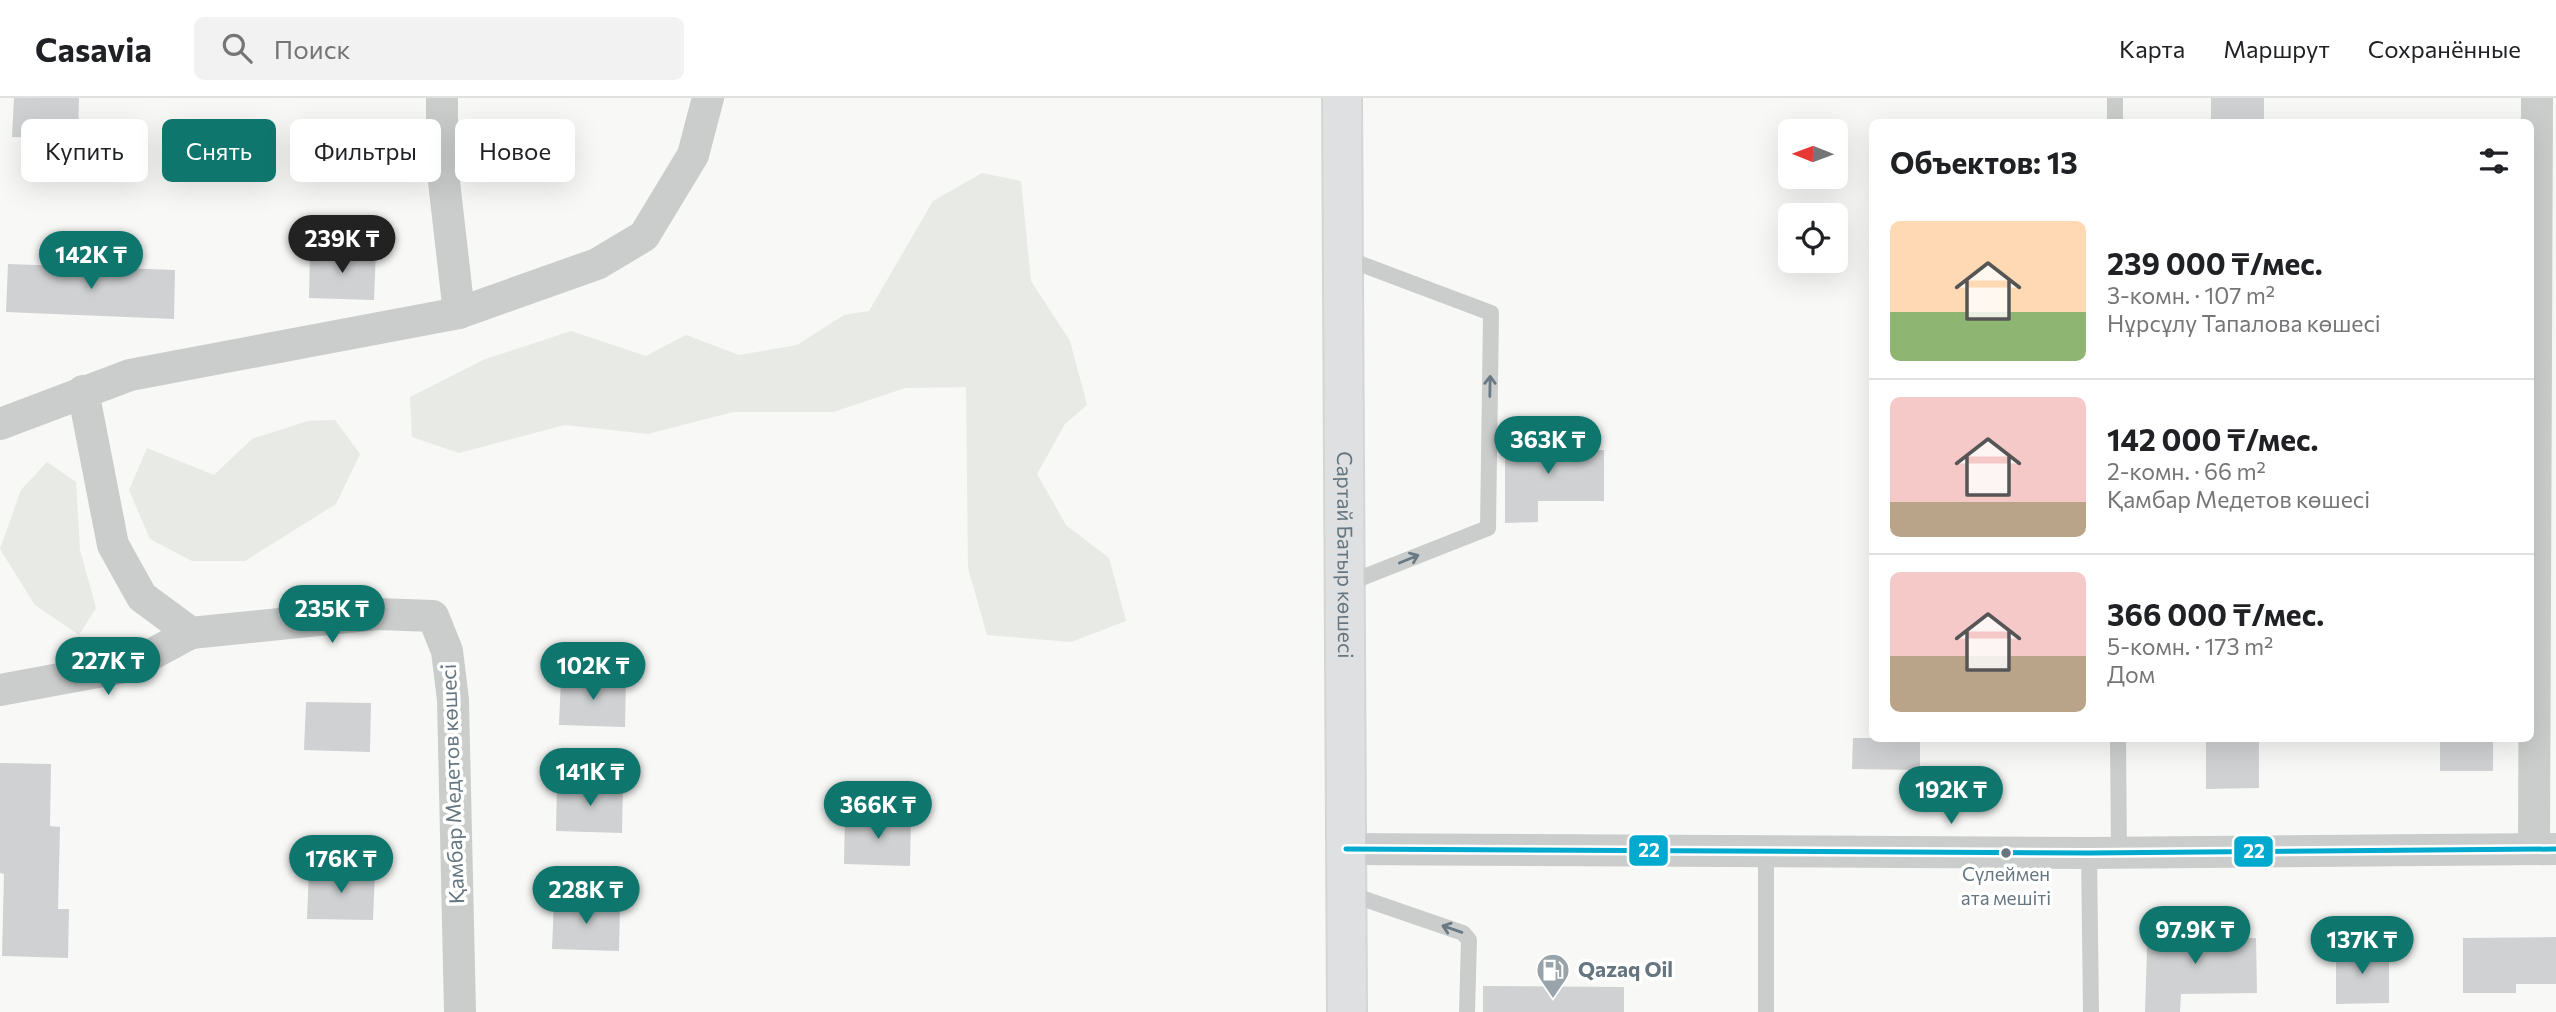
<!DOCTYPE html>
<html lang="ru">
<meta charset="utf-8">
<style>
:root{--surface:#fff;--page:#f2f2f2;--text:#202124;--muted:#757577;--line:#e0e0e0;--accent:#0f766e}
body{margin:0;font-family:Commissioner,sans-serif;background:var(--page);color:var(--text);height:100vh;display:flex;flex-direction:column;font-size:26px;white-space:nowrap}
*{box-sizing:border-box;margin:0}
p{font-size:23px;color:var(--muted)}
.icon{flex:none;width:38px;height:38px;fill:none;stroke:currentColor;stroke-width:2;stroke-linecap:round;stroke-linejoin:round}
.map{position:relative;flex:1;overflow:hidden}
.sheet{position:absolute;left:1869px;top:21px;width:665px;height:623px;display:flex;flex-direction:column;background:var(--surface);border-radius:10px;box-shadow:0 7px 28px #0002}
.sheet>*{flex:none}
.banner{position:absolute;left:21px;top:21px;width:665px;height:63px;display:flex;gap:14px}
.needle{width:46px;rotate:271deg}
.tools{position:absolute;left:1778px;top:21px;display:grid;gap:14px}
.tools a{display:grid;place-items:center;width:70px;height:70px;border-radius:10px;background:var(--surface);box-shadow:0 7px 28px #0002;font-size:35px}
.price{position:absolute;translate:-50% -60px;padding:0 16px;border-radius:24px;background:var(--accent);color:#fff;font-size:23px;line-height:46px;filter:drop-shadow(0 2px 4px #0008)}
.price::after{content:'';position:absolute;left:50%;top:42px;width:21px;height:16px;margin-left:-10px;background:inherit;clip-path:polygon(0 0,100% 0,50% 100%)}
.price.on{background:#222;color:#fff}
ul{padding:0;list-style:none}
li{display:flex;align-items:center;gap:21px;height:175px;padding:0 21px}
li+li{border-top:2px solid var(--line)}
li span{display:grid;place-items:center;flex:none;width:196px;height:140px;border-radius:10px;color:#555}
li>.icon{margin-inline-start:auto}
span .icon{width:84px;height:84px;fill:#fffc;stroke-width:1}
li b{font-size:30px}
h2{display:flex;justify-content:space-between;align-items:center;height:84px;padding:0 21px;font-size:30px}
.tag{padding:0 24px;border-radius:10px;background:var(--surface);box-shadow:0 7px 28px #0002;font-size:24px;line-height:63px}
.tag.on{background:var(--accent);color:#fff}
header{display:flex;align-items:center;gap:42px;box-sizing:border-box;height:98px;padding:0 35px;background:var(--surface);border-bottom:2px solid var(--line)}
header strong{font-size:33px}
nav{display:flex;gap:38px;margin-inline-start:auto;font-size:24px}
.search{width:490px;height:63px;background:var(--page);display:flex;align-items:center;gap:18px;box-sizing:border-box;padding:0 24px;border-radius:10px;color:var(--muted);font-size:26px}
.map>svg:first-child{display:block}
.green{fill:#e7eae5}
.building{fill:#cfd1d2}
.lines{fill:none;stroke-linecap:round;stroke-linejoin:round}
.highway-casing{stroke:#d4d5d5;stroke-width:42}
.lane{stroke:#cbcdcd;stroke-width:16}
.street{stroke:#cbcdcd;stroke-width:32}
.highway{stroke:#dfe0e1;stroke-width:38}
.bus-1-casing{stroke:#fff;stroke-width:10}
.bus-1{stroke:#00a9ce;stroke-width:5}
.oneway{stroke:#6a7a85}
.bus-dot{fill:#657681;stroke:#fff;stroke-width:2.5}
.labels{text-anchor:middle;stroke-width:7;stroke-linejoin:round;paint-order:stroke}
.bus-label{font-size:19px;fill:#657681;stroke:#fff}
.street-label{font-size:21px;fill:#657681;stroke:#fff}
.poi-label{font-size:21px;font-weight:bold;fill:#657681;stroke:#fff;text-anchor:start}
.line-badge{stroke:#fff;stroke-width:2.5}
.badge-label{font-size:19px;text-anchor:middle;font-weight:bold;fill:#fff}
</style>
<header>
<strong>Casavia</strong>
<div class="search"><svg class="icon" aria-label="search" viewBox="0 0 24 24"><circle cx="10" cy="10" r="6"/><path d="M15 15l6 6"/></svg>Поиск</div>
<nav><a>Карта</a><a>Маршрут</a><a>Сохранённые</a></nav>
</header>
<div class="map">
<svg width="2556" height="914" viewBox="0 0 2556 914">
<rect width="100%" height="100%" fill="#f8f8f7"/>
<g class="green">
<path d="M982,75L1021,83L1031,183L1070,243L1087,307L1065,326L1037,376L1066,427L1109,460L1126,523L1071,544L987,537L968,470L966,289L905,290L833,314H733L648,336L565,327L459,355L412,339L410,299L483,262L571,233L646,258L686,237L739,257L797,247L844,217L869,213L933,103Z"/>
<path d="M335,322L360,356L336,406L245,463H192L150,441L129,392L147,350L214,377L252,341L308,323Z"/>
<path d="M47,364L76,384L80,452L96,510L79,537L35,507L0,451L21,392Z"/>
</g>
<g class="building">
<path d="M14,0H79L78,40L12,39Z"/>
<rect x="2211" y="0" width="53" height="24"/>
<path d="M310,152L376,153L374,202L309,200Z"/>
<path d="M8,166L175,172L174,221L6,214Z"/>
<path d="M1505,333H1538L1539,352H1604V403H1538V424L1505,425Z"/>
<path d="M561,579L626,581L625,629L559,627Z"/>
<path d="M306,604L371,605L370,654L304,652Z"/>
<path d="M1853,640H1920V672L1852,671Z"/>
<path d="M2206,640H2259V690L2206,691Z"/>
<rect x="2440" y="640" width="53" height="33"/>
<path d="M0,665L51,666L50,728L60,729L58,811H69L68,860L2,858L4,776L0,775Z"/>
<path d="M557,685L623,687L622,735L556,733Z"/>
<path d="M845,718L911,720L910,768L844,766Z"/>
<path d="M309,772L375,774L373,822L307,821Z"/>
<path d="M554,803L620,805L619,853L552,851Z"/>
<path d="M2148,820L2186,822L2184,841L2256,840L2257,895L2181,896L2180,914H2145Z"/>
<path d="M2556,839V886H2516V895H2463V840Z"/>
<path d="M2389,850V905L2336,906V851Z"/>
<path d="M1483,888L1624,889V914H1483Z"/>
</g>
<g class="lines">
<defs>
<g id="highway">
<path id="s1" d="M1342,0L1347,914"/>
</g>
</defs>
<use href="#highway" class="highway-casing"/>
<g class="lane">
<path d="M2115,0V24"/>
<path d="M1345,160L1491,215L1488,430L1346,486"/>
<path d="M2118,640L2119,753"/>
<path d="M1766,753V914"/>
<path d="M2089,755L2091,914"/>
<path d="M1347,795L1463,835L1469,842L1467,914"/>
</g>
<g class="street">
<path d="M442,0V66L459,215"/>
<path d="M83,293L113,447L142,499L191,535L377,516L433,518L447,553L453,602L460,914"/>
<path d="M0,326L130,277L459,215L597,166L644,138L693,57L708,0"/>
<path d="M0,592L130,568L191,535"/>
<path d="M1346,751L2089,755L2556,751"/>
<path d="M2534,751L2537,0"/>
</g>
<use href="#highway" class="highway"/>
<defs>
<path id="bus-1" d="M1346,751L2089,755L2556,751"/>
</defs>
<use href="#bus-1" class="bus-1-casing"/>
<use href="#bus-1" class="bus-1"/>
</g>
<defs><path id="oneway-shaft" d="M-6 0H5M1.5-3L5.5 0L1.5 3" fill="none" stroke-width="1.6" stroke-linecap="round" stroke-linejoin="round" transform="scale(1.75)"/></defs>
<g class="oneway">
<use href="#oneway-shaft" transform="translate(1490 288) rotate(-89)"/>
<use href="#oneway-shaft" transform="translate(1409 461) rotate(-22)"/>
<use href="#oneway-shaft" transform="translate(1452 831) rotate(-161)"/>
</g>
<defs>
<symbol id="fuel-pin" viewBox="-11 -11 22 30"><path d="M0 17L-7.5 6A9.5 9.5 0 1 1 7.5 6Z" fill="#98a4aa" stroke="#fff"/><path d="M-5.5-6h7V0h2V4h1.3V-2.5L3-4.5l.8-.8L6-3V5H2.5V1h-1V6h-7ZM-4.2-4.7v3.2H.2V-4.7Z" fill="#fff"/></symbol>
</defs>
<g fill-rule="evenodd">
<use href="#fuel-pin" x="1534" y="853" width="38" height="52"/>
</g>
<circle class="bus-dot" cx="2006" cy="755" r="6"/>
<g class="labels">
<g class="bus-label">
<text x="2006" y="783">Сүлеймен<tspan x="2006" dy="24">ата мешіті</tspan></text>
</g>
<g class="street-label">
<text dy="7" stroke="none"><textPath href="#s1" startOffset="457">Сартай Батыр көшесі</textPath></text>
<text transform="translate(453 686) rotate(-92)" y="7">Қамбар Медетов көшесі</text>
</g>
<g class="poi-label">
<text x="1578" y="879">Qazaq Oil</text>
</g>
</g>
<g class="line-badge">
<rect x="1628" y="736" width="41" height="33" rx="7" fill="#00a9ce"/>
<rect x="2233" y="737" width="41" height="33" rx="7" fill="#00a9ce"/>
</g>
<g class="badge-label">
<text x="1649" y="759">22</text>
<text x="2254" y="760">22</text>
</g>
</svg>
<div class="tools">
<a><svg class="needle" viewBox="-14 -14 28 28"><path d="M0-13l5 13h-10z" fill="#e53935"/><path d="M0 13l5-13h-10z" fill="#757577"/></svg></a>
<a><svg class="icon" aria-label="locate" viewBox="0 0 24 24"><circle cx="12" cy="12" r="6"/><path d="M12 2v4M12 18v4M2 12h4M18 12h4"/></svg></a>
</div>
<b class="price on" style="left:342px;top:177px">239K ₸</b>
<b class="price" style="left:91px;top:193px">142K ₸</b>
<b class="price" style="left:1548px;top:378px">363K ₸</b>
<b class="price" style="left:332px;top:547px">235K ₸</b>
<b class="price" style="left:108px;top:599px">227K ₸</b>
<b class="price" style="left:593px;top:604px">102K ₸</b>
<b class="price" style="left:590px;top:710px">141K ₸</b>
<b class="price" style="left:1951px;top:728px">192K ₸</b>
<b class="price" style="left:878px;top:743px">366K ₸</b>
<b class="price" style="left:341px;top:797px">176K ₸</b>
<b class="price" style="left:586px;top:828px">228K ₸</b>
<b class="price" style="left:2195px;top:868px">97.9K ₸</b>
<b class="price" style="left:2362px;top:878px">137K ₸</b>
<div class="banner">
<a class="tag">Купить</a>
<a class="tag on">Снять</a>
<a class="tag">Фильтры</a>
<a class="tag">Новое</a>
</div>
<section class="sheet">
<h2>Объектов: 13<svg class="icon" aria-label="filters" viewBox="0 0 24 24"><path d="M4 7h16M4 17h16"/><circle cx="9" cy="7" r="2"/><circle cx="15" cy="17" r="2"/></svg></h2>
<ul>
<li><span style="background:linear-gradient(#ffd9b3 65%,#8fb573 0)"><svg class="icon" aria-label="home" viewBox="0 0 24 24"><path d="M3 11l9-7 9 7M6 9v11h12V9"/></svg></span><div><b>239 000 ₸/мес.</b><p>3-комн. · 107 m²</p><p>Нұрсұлу Тапалова көшесі</p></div></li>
<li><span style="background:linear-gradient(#f6c9c9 75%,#b9a48a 0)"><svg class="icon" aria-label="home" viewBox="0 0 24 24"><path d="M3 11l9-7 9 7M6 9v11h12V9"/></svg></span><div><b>142 000 ₸/мес.</b><p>2-комн. · 66 m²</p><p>Қамбар Медетов көшесі</p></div></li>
<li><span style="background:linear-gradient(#f6c9c9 60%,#b9a48a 0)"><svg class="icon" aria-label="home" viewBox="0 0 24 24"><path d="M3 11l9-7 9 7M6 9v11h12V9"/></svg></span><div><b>366 000 ₸/мес.</b><p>5-комн. · 173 m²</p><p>Дом</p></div></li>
</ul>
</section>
</div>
